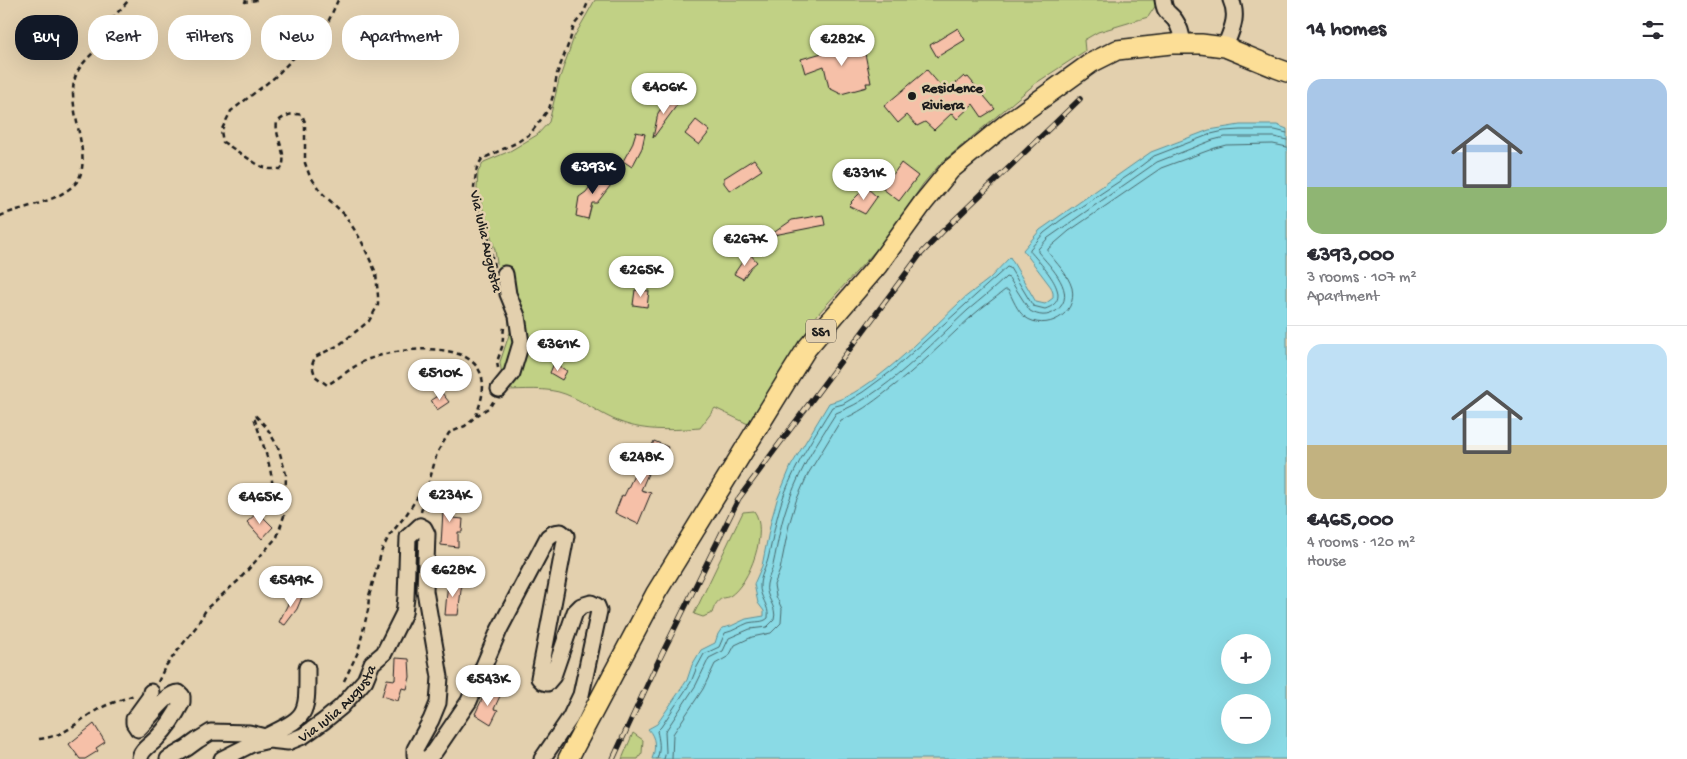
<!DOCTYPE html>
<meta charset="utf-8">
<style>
:root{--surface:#fff;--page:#f7f7f7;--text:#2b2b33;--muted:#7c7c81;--line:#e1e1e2;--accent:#111827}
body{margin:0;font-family:"Gochi Hand",sans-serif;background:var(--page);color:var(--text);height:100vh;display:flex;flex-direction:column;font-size:19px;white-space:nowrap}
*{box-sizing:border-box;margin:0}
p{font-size:16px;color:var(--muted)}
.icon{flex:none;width:28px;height:28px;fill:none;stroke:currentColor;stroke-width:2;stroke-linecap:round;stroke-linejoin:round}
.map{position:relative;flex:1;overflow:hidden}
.panel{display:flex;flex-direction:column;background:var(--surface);width:400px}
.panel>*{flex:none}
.top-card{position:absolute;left:15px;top:15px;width:475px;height:45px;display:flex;gap:10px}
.buttons{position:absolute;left:1221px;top:634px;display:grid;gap:10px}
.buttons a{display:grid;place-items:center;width:50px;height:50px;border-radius:50%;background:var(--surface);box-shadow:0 5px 20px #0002;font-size:25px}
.price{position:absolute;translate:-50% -42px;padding:0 11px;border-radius:18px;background:#fff;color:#222;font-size:16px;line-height:32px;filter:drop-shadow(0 1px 2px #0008)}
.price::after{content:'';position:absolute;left:50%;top:30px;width:15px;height:11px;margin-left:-8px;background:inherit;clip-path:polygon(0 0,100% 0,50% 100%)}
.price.selected{background:var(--accent);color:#fff}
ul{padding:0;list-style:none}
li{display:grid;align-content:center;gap:10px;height:265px;padding:0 20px}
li+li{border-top:1px solid var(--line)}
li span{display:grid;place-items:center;height:155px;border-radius:15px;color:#555}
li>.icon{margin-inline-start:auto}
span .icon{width:90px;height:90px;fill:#fffc;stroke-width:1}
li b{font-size:21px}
h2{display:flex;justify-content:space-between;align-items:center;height:60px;padding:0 20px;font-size:21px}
.pill{padding:0 18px;border-radius:20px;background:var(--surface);box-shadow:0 5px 20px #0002;font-size:18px;line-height:45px}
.pill.selected{background:var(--accent);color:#fff}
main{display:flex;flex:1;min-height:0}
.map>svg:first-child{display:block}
.green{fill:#c1d185;stroke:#6e7650}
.water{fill:#8adae5;stroke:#5e8e95;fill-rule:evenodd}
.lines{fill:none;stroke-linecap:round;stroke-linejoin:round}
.shore{stroke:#48686c;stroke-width:1}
.building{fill:#f6c0a8;stroke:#1c1c1c}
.minor-casing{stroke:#1c1c1c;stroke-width:19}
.major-casing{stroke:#1c1c1c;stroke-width:22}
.path{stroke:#1c1c1c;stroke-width:2.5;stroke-dasharray:5 4;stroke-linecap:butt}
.minor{stroke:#e3d0ae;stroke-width:15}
.major{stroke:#fcde96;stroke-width:19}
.rail-casing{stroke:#1c1c1c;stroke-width:5.5}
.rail{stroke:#e3d0ae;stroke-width:4;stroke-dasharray:11;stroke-linecap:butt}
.poi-dot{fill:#1c1c1c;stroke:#e3d0ae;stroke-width:2}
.labels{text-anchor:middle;stroke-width:5;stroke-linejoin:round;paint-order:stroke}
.shield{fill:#e3d0ae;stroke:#585248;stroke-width:1}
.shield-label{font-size:14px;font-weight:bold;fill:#1c1c1c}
.poi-label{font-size:15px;font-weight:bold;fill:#1c1c1c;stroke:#e3d0ae;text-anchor:start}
.street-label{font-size:15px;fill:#1c1c1c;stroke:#e3d0ae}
</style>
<main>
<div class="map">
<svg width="1287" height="759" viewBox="0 0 1287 759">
<rect width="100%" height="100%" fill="#e3d0ae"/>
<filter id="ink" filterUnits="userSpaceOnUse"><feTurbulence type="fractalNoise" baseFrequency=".02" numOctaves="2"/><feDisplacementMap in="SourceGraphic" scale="10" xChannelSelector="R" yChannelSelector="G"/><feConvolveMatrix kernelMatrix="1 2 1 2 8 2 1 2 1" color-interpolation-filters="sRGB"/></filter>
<g filter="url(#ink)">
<g class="green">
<path d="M595,0H1162L1158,2L1148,17L1098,32L1084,40L1085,51L1036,83L940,164L923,184L886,239L818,314L748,424L715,408L700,428C674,430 646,432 620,422C601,415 584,401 565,394C547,387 523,390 504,390L500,362L510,332L507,308L499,276L495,250L477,189L478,172L484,162L510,151L537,135L549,122L559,80L574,37Z"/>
<path d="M754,511C769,530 750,583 730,596C728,597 725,598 723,598C716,601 714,607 712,613L703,617L694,614L743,512Z"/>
<path d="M633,733L643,740L642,753L638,759H622Z"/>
</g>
<path class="water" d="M1240,125H1277L1287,129V759H652C656,748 656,738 648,729L657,724L679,692L687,680L692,665L701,650L715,643L718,634L722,628L731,626L746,619L764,616V611L758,603L754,584L762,566L771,521L777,500L791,466L829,403C871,393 927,333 959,303C968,294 979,287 989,279C996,272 1003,264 1010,257L1036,302L1045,304L1053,298V293L1051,287L1023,250L1040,230L1151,152L1209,130ZM1230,642H1262V675H1230ZM1230,702H1262V735H1230Z"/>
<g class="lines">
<g class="shore">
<path d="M657,759C661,749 659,740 657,731L661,727L691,682L697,667L704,654L719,647L725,633C734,631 740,626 748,623C756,621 763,623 768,618C770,606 759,597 760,585C760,577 766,567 768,559C773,538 776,516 784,495C796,464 814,436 832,407L843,404L863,392L893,370L1007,267L1010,268L1033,306L1045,309C1077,299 1041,265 1030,251V249L1044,233L1061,220L1129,175L1154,156L1211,134L1224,131L1240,130H1275L1287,133"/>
<path d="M664,759L666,752L665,732L696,685L709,658L723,651L729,638L750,629L767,627L774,620C778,606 764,597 767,584C768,577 772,572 773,565C778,543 781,519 790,498C801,467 819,440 836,413C885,395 930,345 968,310C981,299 994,289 1006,277L1009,278L1030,311C1039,316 1047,317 1056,311C1079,294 1050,266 1038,252V249L1048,238L1157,162L1213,140L1225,137H1274L1287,140"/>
<path d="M672,759L673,734L703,689L715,664L729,656L735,645L752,637L771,633L781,623L782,609L776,596L774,585L780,570L789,525L796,501L808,474L841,420C857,414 872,403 886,392C917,369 944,342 972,316C982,307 994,299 1005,290H1008C1013,299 1017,311 1025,317C1045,332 1078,315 1072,288C1068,274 1056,263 1048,252V249L1069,231L1161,168L1215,148L1226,145L1273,144L1287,147"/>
</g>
</g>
<g class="building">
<path d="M958,28L965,40L937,57L930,45Z"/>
<path d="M862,39L871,83H866L867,87L841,94L829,88L824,66L805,73L801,59L836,49L835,45Z"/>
<path d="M927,70L946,92L964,76L966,78L968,77L995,109L982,117L973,104L957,119L952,113L934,130L925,122L917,126L907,115L898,123L884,106Z"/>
<path d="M668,99L677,105L653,138L658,113Z"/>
<path d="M696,120L710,131L699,145L685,134Z"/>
<path d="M636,132L645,134L642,148L632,167L623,161L632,145Z"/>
<path d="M754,159L762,170L730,191L724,183V178Z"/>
<path d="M901,163L918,176L899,201L883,189Z"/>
<path d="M607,172L614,181L597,203H592L588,219L576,216L579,197L586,192L595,180Z"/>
<path d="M866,187L877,197L865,214L849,206L852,203L851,202Z"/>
<path d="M823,215L825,225L769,236L792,220Z"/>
<path d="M750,254L757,262L751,267L743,279L734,274L744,259Z"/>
<path d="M635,290L649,291L647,307L633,305Z"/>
<path d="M554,363L567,371L562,380L550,373Z"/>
<path d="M442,393L449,402L437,410L431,400Z"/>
<path d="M654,441L668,447L657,472L650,469L641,490L651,493L638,524L615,513L622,495L624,496L644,455L647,457Z"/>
<path d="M444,494H456L453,518L463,519L462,532H458V547L441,545Z"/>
<path d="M258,512L273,527L262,539L247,522Z"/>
<path d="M448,581L462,582L458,615H445Z"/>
<path d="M294,592L302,597L297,609L285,625L279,622Z"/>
<path d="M396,658L409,659L410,677L407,689L402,688L398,701L382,696L387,679L395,680Z"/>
<path d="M487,689L500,696L494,709L498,710L491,724L475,714Z"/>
<path d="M94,724L105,742L96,748L98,751L85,759H80L69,744Z"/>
</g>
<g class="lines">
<defs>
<g id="minor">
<path d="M1163,0C1165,14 1168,11 1175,20C1180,27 1182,36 1183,44"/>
<path d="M1225,47C1231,31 1239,17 1231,0"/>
<path d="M499,389L512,373L521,343L517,316L508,294L505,274"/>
<path d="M140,759C140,750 151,745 157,738C167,728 176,714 182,702V696L179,693C166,692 149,720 138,729L134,723V719L150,697L151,692"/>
<path d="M168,759L187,748L198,740L211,732L249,733L265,737C309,716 307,715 307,668"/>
<path id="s1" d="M222,759L252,744L269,740L288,742L303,736L324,721L341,707L365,680L372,663L384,653L404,613L406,598L408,537L420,526L424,528L427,534L425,591L440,677L438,703L431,720L415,749V755L421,759"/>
<path d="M427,759L435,751L469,701L499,630L548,537L554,533L561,532L566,536L539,678L543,682L547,683L553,676L575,612L581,606L591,603L597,606L599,611L581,695L570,718L542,759"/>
</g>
<path id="major" d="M568,759L656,593L787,380L807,348L878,265L923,203L950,170L1005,125L1091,63L1117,50L1171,44H1201L1225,47L1276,68L1287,72"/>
</defs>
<use href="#minor" class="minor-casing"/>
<use href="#major" class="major-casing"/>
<g class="path">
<path d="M246,0L245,2L257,0"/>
<path d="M338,0L329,20L308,43L275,77L231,111L221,131L223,142L260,166L269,169H281C289,154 274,138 277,122C285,116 292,112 302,115L305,122V163L309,174L320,191L345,215L361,240L376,273L378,296V305L369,321L339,345L315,357L312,365L315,376L327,385C341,377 354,365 369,359C397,348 473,338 482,378C485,391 480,404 476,416"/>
<path d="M0,216C24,206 54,203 74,185C97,163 65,108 75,78C79,64 92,55 101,44C105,38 106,30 110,23C114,15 123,7 129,0"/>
<path d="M494,267L488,236L475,201L474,187L477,167L482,159L516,143L530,134L549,109L554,92L557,74L570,40L574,25L583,14L589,0"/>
<path d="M498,368L497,362L502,347L504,327"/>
<path d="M421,512L437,453L449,433L465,426L476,416L490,407L494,400"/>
<path d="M344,681L358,652L368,610L369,596L382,550L389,536L406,515L417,498L426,491"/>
<path d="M158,682L165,667L196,627L207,608L238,581L277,537L285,513L286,474L278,447L267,428L256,416L254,417C260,437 275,473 272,493C271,500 268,505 264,511"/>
<path d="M39,739C69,735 74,723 97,710C109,703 122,700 134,695"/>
</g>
<use href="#minor" class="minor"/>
<use href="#major" class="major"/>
<defs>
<path id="rail" d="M613,759L656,666L739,498L919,256L942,232L1080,99"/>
</defs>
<use href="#rail" class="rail-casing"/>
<use href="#rail" class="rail"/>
</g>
</g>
<circle class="poi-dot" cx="912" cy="96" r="5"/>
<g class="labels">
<rect class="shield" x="806" y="319.5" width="30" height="23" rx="4"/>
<g class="shield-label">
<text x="821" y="336">SS1</text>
</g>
<g class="poi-label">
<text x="922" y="92">Residence<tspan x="922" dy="17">Riviera</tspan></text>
</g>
<g class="street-label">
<text transform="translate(487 241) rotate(77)" y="5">Via Iulia Augusta</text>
<text dy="5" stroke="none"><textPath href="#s1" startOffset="134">Via Iulia Augusta</textPath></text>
</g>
</g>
</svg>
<div class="buttons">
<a>+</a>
<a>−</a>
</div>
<b class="price" style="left:842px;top:67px">€282K</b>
<b class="price" style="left:664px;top:115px">€406K</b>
<b class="price selected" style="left:593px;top:195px">€393K</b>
<b class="price" style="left:864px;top:201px">€331K</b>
<b class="price" style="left:745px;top:267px">€267K</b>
<b class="price" style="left:641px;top:298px">€265K</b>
<b class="price" style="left:558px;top:372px">€361K</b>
<b class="price" style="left:440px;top:401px">€510K</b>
<b class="price" style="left:641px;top:485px">€248K</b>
<b class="price" style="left:450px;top:523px">€234K</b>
<b class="price" style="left:260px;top:525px">€465K</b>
<b class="price" style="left:453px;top:598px">€628K</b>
<b class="price" style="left:291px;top:608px">€549K</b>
<b class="price" style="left:488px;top:707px">€543K</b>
<div class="top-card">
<a class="pill selected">Buy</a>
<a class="pill">Rent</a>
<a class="pill">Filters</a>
<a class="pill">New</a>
<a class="pill">Apartment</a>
</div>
</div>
<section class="panel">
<h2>14 homes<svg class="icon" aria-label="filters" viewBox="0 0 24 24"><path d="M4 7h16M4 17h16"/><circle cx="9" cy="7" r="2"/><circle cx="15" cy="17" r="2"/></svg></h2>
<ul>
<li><span style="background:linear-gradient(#a9c7e8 70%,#8fb573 0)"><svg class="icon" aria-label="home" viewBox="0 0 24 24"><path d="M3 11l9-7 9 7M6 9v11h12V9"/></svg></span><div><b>€393,000</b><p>3 rooms · 107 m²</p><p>Apartment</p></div></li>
<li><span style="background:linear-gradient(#bfe0f5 65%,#c2b280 0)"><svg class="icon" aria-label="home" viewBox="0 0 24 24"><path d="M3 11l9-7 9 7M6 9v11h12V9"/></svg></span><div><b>€465,000</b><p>4 rooms · 120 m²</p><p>House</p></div></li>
</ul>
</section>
</main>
